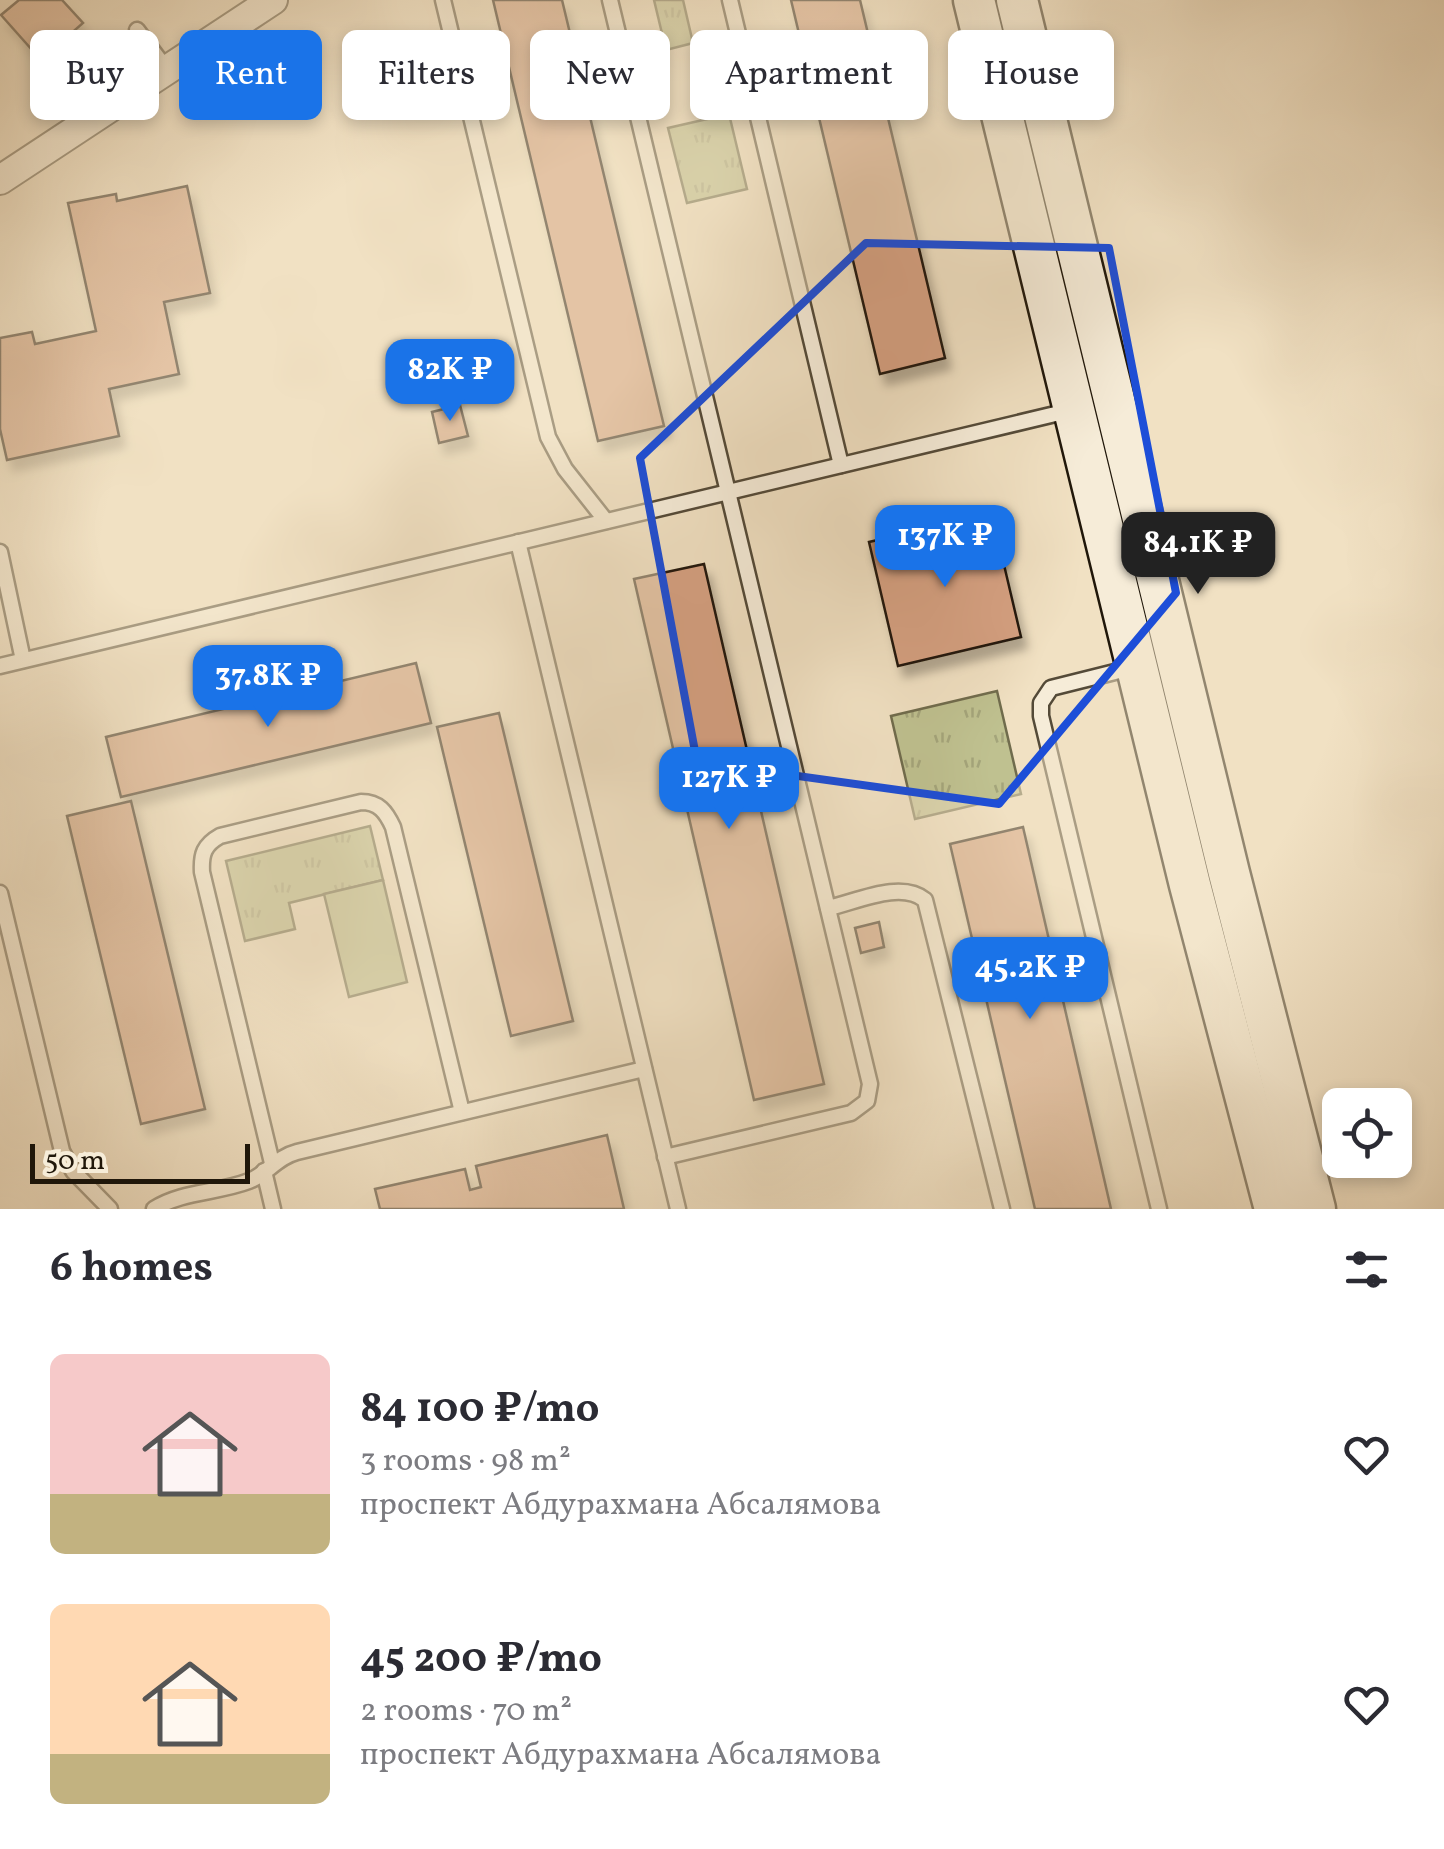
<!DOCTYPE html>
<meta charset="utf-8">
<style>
:root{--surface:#fff;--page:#f2f2f3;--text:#2b2b33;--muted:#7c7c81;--accent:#1a73e8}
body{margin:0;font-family:Vollkorn,serif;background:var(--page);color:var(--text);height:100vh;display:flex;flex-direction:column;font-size:38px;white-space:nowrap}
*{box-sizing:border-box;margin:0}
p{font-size:32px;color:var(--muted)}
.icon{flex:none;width:55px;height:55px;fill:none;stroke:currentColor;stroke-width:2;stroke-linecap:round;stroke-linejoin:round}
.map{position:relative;height:1209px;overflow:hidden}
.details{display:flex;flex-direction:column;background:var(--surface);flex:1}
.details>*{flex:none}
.guide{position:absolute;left:30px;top:30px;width:1385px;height:90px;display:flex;gap:20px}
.tools{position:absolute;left:1322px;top:1088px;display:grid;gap:20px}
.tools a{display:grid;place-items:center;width:90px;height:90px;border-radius:15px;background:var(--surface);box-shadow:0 5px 15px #0003;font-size:50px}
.scale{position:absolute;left:30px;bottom:25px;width:220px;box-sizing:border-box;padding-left:10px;border:5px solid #20170a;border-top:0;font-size:28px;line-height:35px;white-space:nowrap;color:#20170a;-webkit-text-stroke:8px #f6ecd8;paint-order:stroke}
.price{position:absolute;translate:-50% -85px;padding:0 22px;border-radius:20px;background:var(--accent);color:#fff;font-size:32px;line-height:65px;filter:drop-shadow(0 2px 5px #0008)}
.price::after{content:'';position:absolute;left:50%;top:60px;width:30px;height:22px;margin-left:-15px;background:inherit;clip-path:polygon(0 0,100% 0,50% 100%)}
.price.selected{background:#222;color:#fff}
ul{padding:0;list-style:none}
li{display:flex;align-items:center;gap:30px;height:250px;padding:0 50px}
li span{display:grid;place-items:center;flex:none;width:280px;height:200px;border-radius:15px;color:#555}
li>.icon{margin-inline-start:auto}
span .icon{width:120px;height:120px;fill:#fffc;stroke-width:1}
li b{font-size:42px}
h2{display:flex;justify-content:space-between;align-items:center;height:120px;padding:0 50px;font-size:42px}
.chip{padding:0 35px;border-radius:15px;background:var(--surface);box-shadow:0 5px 15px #0003;font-size:35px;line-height:90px}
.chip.selected{background:var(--accent);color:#fff}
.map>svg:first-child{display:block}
.grass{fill:url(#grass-tufts);stroke:#706c4d;stroke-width:2.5}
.pitch{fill:#bfc190;stroke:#706c4d;stroke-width:2.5}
.building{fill:#d5a081;stroke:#20170a;stroke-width:2.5;filter:url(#shadow)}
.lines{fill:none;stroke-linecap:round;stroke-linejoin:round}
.lane-casing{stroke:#544a38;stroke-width:19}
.street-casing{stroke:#544a38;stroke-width:32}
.secondary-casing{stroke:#20170a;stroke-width:45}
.lane{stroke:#f6ecd8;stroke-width:14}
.street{stroke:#f6ecd8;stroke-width:28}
.secondary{stroke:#f6ecd8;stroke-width:40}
.marked{fill:none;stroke:#1d4ed8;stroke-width:8;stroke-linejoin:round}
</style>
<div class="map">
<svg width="1444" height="1209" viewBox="0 0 1444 1209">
<defs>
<pattern id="grass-tufts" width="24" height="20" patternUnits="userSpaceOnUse" patternTransform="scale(2.5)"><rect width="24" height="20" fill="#bfc190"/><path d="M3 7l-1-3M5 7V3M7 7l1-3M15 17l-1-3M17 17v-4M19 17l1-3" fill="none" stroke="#a4a57b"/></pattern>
<filter id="shadow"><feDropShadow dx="6" dy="11" stdDeviation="5" flood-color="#0004"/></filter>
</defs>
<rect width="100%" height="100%" fill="#f1e1c3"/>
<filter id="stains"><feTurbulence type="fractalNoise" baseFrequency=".002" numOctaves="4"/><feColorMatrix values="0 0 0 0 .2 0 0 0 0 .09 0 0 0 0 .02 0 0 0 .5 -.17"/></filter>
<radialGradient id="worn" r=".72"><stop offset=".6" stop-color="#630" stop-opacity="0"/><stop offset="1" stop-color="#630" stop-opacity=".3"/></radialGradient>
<g class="grass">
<path d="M654,0H683L693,43L666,50Z"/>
<path d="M729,114L747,189L687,203L668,128Z"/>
<path d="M997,691L1021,794L915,819L891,716Z"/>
<path d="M370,826L383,880L289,903L295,929L245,941L226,861Z"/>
</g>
<path class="pitch" d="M383,880L407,982L349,997L324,894Z"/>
<g class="building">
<path d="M19,0H62L83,23L41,60L1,15Z"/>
<path d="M493,0H562L664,426L598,441Z"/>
<path d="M791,0H860L945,358L880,374Z"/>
<path d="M187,186L210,293L164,302L179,374L109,389L119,436L7,460L0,429V338L32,332L35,344L96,331L68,203L116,194L117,201Z"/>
<path d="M460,405L468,436L439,443L432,412Z"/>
<path d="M992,514L1021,637L898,666L869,542Z"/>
<path d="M704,564L824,1084L754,1100L634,579Z"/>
<path d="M416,663L431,723L121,797L106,737Z"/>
<path d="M499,713L573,1021L511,1036L437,727Z"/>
<path d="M131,801L205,1109L141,1124L67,816Z"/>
<path d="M1023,827L1111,1209H1035L950,844Z"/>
<path d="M879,922L884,947L861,953L855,928Z"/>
<path d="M607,1135L624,1209H380L375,1189L465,1169L470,1190L481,1187L476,1166Z"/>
</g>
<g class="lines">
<defs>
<g id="lane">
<path d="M443,0L548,437L565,469L606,521"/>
<path d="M610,0L870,1084L867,1101L851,1113L665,1157"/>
<path d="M730,0L841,465"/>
<path d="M137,30L167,70"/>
<path d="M518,542L678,1209"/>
<path d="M0,552L23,660"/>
<path d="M0,666L1072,410"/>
<path d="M1135,667L1051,688L1041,703V716L1159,1209"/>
<path d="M0,893L62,1151L73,1171L110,1209"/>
<path d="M828,908C856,902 901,880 925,900L1002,1209"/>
<path d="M272,1163L202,872C201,854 204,845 220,836L361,802C379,802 386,812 393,827L462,1112"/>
<path d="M264,1171L273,1209"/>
<path d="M154,1209C182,1191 218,1193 249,1181C267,1174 277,1157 297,1152L644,1069"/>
</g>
<path id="street" d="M0,180L273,0"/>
<g id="secondary">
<path d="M974,0L1190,885L1275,1209"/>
<path d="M1017,0L1229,873L1315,1209"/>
</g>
</defs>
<use href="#lane" class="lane-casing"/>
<use href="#street" class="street-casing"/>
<use href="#secondary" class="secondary-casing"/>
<use href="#lane" class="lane"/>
<use href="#street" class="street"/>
<use href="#secondary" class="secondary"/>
</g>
<path d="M0 0H1444V1209H0ZM866,243L1109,248L1176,593L999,804L697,762L640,458Z" fill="#f1e1c3" fill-opacity=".55" fill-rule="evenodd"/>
<path class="marked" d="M866,243L1109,248L1176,593L999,804L697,762L640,458Z"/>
<rect width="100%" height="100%" filter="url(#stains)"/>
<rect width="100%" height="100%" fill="url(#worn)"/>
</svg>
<div class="tools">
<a><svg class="icon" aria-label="locate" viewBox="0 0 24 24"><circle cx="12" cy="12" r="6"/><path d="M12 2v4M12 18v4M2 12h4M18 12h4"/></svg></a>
</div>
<div class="scale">50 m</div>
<b class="price" style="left:450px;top:424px">82K ₽</b>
<b class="price" style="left:945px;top:590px">137K ₽</b>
<b class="price selected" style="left:1198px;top:597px">84.1K ₽</b>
<b class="price" style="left:268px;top:730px">37.8K ₽</b>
<b class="price" style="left:729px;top:832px">127K ₽</b>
<b class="price" style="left:1030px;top:1022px">45.2K ₽</b>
<div class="guide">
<a class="chip">Buy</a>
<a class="chip selected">Rent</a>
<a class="chip">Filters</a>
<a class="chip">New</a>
<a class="chip">Apartment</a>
<a class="chip">House</a>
</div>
</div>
<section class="details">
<h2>6 homes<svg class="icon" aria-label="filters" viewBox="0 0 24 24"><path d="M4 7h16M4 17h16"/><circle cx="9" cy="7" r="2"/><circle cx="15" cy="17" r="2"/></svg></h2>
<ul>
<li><span style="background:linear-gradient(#f6c9c9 70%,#c2b280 0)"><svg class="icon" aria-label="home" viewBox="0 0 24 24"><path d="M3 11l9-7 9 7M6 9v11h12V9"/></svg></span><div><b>84 100 ₽/mo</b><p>3 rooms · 98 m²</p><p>проспект Абдурахмана Абсалямова</p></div><svg class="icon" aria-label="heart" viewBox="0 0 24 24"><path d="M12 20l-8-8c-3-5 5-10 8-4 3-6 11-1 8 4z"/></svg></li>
<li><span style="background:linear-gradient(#ffd9b3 75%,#c2b280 0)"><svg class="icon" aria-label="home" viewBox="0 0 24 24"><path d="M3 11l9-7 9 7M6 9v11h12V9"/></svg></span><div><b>45 200 ₽/mo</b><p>2 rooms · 70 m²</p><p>проспект Абдурахмана Абсалямова</p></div><svg class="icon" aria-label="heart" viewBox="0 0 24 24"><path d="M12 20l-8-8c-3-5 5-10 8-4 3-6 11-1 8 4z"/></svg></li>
</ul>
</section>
